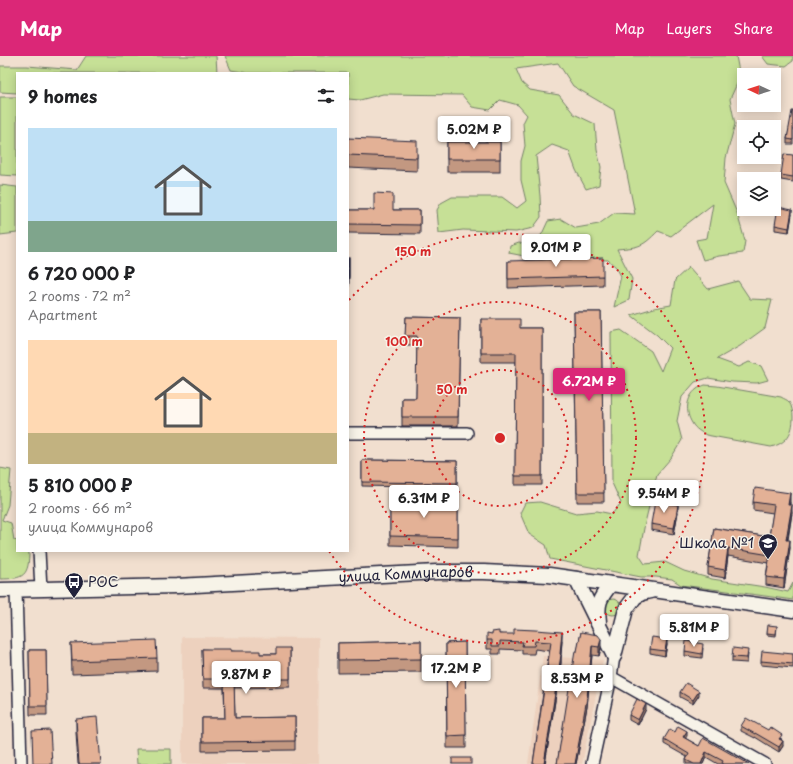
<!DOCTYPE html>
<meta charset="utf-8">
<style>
:root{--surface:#fff;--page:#f6f6f6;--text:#202124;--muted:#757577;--accent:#db2777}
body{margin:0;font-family:"Playpen Sans",sans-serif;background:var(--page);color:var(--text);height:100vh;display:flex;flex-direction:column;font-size:15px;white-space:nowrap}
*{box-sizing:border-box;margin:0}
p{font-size:13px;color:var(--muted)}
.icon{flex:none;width:22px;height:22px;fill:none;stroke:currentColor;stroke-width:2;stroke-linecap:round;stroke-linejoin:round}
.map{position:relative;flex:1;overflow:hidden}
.side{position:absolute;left:16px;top:16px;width:333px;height:480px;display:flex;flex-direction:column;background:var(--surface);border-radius:0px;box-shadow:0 2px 10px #0003}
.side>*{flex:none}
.needle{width:26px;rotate:274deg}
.fabs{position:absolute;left:737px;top:12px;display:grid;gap:8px}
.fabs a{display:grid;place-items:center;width:44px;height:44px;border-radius:0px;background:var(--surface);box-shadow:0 2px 10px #0003;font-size:20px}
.price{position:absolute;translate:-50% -34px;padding:0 9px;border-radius:4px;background:#fff;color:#222;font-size:13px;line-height:26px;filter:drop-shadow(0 1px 2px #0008)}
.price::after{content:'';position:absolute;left:50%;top:24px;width:12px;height:9px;margin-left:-6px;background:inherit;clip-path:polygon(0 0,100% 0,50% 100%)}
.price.selected{background:var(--accent);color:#fff}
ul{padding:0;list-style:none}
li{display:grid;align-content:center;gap:8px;height:212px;padding:0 12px}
li span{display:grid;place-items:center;height:124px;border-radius:0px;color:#555}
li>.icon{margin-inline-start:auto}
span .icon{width:72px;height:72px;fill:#fffc;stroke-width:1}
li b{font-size:17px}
h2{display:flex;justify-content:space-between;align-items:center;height:48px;padding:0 12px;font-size:17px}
header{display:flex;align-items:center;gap:24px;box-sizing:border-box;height:56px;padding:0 20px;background:var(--accent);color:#fff}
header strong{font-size:19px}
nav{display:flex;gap:22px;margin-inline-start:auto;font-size:14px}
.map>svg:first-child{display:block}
.built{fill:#edd1be}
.green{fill:#c6e096;stroke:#748168}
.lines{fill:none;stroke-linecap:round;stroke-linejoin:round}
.minor-casing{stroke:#22223b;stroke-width:14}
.major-casing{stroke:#22223b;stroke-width:17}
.minor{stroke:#f7f3e8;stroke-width:11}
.major{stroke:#f7f3e8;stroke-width:14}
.wall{fill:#c39881;stroke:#22223b}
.shaded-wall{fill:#9f7c69;stroke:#22223b}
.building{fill:#e3b196;stroke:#22223b}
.ring{fill:none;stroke:#d62828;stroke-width:2;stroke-dasharray:2 4}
.labels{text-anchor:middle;stroke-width:3;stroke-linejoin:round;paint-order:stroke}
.poi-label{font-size:14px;fill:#22223b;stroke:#f7f3e8;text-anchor:end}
.street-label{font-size:14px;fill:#22223b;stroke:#f7f3e8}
.centre{fill:#d62828;stroke:#f7f3e8;stroke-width:2}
.ring-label{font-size:12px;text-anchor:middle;font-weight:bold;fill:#d62828;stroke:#f7f3e8;stroke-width:3;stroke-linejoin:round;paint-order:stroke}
</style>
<header>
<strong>Map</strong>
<nav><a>Map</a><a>Layers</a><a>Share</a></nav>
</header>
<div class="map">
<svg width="793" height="708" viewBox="0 0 793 708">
<rect width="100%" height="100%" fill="#f1dfcf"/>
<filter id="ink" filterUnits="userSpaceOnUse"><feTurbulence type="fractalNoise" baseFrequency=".025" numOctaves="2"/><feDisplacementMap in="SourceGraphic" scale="8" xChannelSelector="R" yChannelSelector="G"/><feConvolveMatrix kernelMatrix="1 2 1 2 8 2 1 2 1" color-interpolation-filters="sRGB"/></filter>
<g filter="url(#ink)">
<g class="built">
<path d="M182,581L319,582L318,708H182Z"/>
<path d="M543,600L603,604L582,708H528Z"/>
</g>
<g class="green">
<path d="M86,0H216L217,17H17V37L0,36V10H27L77,14Z"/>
<path d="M225,0H736L740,21L730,43L735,68L726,102L724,127L737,157L745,185L743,197L719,200L703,204L696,184L707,182L713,148L671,180L658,175C642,191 640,191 617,193L632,223L629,244L614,251L621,220L616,211L608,204L584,203L549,205L509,197L510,190L519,187L531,189L542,178L548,165L561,163L576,172L599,168L614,157L635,158L614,54L573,30L558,7L516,13L522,27L530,34L559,39L574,58L595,68L597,94L601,111L599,129L586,133L576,114L569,95L552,89L536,100L540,140L541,161L533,172L516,176L463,174L439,177L437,154L441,147L452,141H502L517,152L526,145L521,124V105L525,90L523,67L527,59L518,49L500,44L490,54L472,51L462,39L383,38L360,44L348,43V17H248L231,14Z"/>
<path d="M762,0H793V5L786,10L768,8Z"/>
<path d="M0,41H17V120L0,119Z"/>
<path d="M0,129L17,131V177L0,179Z"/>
<path d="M689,211L708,233L738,225L750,243L772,244L765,272L740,290L717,303L739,311L749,306L761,310L768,324L757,327L732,326L708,322L695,326L682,341L677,365L682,384L671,402L657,418L645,467L639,499L645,508L665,506L684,515L712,523L765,531L788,536L793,527V544L758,539L681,529L672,523L656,521H641L550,503L546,489L529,478L520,457L525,447L540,446L576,457L597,455L612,458L621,447L612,427L611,276L621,274L651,295L661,315L670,292L657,279L631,259L654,252L671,249L675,224Z"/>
<path d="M705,329L717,330L781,341C784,343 788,344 789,346C792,350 793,357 793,361C793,377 787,387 771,391L706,379C701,376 695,373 692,367C685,356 686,341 697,333C699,331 703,330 705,329Z"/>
<path d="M0,412L11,414L8,449L2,464L11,467L14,484L17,485V495H29C29,520 24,523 0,523Z"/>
<circle cx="613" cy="551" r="8"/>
<path d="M136,693H171V708H137Z"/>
</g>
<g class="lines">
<defs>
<g id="minor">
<path d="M348,377H467"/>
<path d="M39,495L41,533"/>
<path d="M16,534L21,708"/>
<path d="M611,621L765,708"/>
<path d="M592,708L611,621L614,600"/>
</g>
<g id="major">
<path d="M576,523L614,600"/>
<path id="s1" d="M0,534L177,530L437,516H484L549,519L793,554"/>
<path d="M599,566C597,547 599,543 611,528"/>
<path d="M614,600L626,553L635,541L642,537L651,535"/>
</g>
</defs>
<use href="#minor" class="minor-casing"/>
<use href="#major" class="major-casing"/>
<use href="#minor" class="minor"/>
<use href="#major" class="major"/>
</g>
<g class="wall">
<path d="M793,55V88H787V83Z"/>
<path d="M348,82L417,98V115L348,112Z"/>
<rect x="447" y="86" width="53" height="30"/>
<path d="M793,99V126L781,124V119Z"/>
<path d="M348,154H420V178L348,177Z"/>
<path d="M792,158L789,176L775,174V169Z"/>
<rect x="348" y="202" width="1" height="28"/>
<path d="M508,205L603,220V229L508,232Z"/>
<path d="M574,256H601L604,446H577Z"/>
<path d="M406,261L460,262L458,370H402V342H416L417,289H405Z"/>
<path d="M481,263L520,272H542V429H515L516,306H481Z"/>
<path d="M362,404L457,405V432L362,430Z"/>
<path d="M390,445L458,446V491L390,489Z"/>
<path d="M753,446H790V449L792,457L788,484L790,492L784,532L766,529V521L768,507L728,500L725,522L708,519V511L714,472L769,481L773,457L753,454Z"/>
<path d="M678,456L674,478L651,474V468Z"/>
<path d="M777,570L776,580L767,579V577Z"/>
<path d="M581,576L601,592L599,600L592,599L587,651L576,708H557Z"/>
<path d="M499,578L562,585L561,599V607L545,708H533L549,595L535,593L534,598H522V594L500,593V598H492V593H487V584Z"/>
<path d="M421,585V616L338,617V587Z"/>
<path d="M465,586L466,692H447L446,587Z"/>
<path d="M71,587L157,602V615L72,618Z"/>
<path d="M667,588L665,600L650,597V593Z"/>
<path d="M290,592V631L234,632L235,662L295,661V694L202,695V662H225L224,632H203L202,593L231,595L260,598H276Z"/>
<path d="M703,592L702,602L685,600V595Z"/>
<path d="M29,594H46L47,659H30Z"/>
<path d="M748,598L747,607L732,606V601Z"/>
<path d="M793,598V612L761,609V605Z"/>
<path d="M680,636L699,639L693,648L680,641Z"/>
<path d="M646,653L638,669L629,664V659Z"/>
<path d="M76,663L101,708H78L76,676Z"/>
<path d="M741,670L782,683L781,684L783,690L779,696L755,681V682L741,675Z"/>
<path d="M675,676L687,680L685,682L699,690L749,708H718L706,701L703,708H686V704L687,701L664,688V683Z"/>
</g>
<g class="shaded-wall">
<path d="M792,154V158L789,176V172Z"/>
<path d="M790,437V446L788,457V449Z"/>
<path d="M678,449V456L674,478V472Z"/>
<path d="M792,449V457L786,492V484Z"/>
<path d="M790,484V492L784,532V523Z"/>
<path d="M728,492V500L725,522V514Z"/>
<path d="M562,576V585L560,607V598Z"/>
<path d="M601,583V592L599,600V591Z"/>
<path d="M667,583V588L665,600V595Z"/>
<path d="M592,590V599L587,651L576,708H575Z"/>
<path d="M561,599V607L545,708H544Z"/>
<path d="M699,635V639L693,648V644Z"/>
<path d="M646,648V653L638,669V664Z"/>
<path d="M687,675V680L683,686V681Z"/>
<path d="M783,685V690L779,696V691Z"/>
<path d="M706,696V701L703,708H701Z"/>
</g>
<g class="building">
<path d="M792,55H793V84L787,83Z"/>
<path d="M348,82L417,85V102L348,99Z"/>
<rect x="447" y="86" width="53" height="17"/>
<path d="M784,98L793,99V121L781,119Z"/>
<path d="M374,137L393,138V154H420V169L348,168V154H374Z"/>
<path d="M778,151L792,154L789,172L775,169Z"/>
<rect x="348" y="202" width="1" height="19"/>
<path d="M603,202V220L508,223V205Z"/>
<path d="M574,256H601L604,437H577Z"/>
<path d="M406,261L460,262L458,361H402V342H416L417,280H405Z"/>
<path d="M481,263H520V272H542V420H515L516,297H481Z"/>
<path d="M362,404L457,405V427L362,426Z"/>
<path d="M755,432L790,437L788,449H792L786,484H790L784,523L766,521L770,499L728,492L725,514L708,511L714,472L769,481L774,449L753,446Z"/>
<path d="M390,445L458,446V482L390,480Z"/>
<path d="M655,445L678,449L674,472L651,468Z"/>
<path d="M768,569L777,570L776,578L767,577Z"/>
<path d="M514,573L535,574L562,576L560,598L561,599L544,708H533L551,586L535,585L534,590H522L523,586L500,585V590H492V584H487V577L492,578V576L499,575V578H514Z"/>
<path d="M581,576L598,579L601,583L599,591L592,590L587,642L575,708H557L575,595H577Z"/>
<path d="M652,581L667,583L665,595L650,593Z"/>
<path d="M156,584L157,602L72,605L71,587Z"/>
<path d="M421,585V603L338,604V587Z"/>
<path d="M686,585L703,588L702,598L685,595Z"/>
<path d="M465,586L466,679L447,680L446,587Z"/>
<path d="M276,592H290V623H234L235,662L295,661V685L202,686V662H225L224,623H203L202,593H231V595H260V598H276Z"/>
<path d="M733,592L748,594L747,602L732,601Z"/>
<path d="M29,594H46L47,650H30Z"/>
<path d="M762,595L793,598V608L761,605Z"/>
<path d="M686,627L699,635L693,644L680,636Z"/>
<path d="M637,643L646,648L638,664L629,659Z"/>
<path d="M97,661L101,708H79L76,663Z"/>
<path d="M746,662L768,674L770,671L782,679L779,683L783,685L779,691L755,677V678L741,670Z"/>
<path d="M678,670L687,675L683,681L699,690L703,682L749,708H724L722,707L723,705L706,696L701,708H694L686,704L689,698L664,683L670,673L675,676Z"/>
<path d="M50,674L52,708H33L32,675Z"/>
<rect x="452" y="702" width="19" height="6"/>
</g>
</g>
<g class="ring">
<circle cx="500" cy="382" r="68"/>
<circle cx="500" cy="382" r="136"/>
<path d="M349 244A205 205 0 1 1 329 495"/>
</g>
<defs>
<symbol id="school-pin" viewBox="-11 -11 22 30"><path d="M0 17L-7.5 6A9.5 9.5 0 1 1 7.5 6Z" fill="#22223b" stroke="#f7f3e8"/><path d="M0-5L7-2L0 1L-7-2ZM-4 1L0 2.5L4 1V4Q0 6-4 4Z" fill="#fff"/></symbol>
<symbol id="bus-pin" viewBox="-11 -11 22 30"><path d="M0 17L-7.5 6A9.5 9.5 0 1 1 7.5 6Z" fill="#22223b" stroke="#f7f3e8"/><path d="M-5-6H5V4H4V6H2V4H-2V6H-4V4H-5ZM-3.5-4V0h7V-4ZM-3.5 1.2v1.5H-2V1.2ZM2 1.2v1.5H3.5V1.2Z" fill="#fff"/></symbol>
</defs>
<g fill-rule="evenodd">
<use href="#school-pin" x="757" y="476" width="22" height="30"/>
<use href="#bus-pin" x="63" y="515" width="22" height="30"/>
</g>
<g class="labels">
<g class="poi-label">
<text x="754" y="492">Школа №1</text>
<text x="88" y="531" text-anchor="start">РОС</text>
</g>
<g class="street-label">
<text dy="5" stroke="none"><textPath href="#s1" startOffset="406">улица Коммунаров</textPath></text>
</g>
</g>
<circle cx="500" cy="382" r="6" class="centre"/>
<g class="ring-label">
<text x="413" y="200">150 m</text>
<text x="404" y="290">100 m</text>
<text x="452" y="338">50 m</text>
</g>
</svg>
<div class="fabs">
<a><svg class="needle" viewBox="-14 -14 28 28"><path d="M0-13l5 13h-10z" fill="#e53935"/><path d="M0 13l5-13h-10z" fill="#757577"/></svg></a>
<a><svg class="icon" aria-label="locate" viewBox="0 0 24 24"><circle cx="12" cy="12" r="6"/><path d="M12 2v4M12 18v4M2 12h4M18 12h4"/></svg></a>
<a><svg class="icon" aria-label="layers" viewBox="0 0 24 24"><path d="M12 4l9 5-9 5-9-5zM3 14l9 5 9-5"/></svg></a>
</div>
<b class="price" style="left:474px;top:94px">5.02M ₽</b>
<b class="price" style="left:556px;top:212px">9.01M ₽</b>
<b class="price selected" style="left:589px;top:346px">6.72M ₽</b>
<b class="price" style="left:664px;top:458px">9.54M ₽</b>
<b class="price" style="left:424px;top:463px">6.31M ₽</b>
<b class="price" style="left:694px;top:592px">5.81M ₽</b>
<b class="price" style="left:456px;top:633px">17.2M ₽</b>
<b class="price" style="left:246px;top:639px">9.87M ₽</b>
<b class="price" style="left:577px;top:643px">8.53M ₽</b>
<section class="side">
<h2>9 homes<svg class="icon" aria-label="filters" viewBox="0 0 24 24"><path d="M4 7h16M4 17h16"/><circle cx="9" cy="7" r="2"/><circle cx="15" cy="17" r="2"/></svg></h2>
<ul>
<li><span style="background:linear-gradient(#bfe0f5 75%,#7fa58c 0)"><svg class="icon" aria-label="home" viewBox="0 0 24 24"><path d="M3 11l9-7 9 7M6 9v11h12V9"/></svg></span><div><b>6 720 000 ₽</b><p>2 rooms · 72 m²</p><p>Apartment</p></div></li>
<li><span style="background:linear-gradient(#ffd9b3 75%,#c2b280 0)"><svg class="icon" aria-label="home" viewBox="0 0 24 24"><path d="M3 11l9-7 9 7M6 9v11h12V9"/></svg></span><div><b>5 810 000 ₽</b><p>2 rooms · 66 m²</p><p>улица Коммунаров</p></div></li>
</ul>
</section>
</div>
